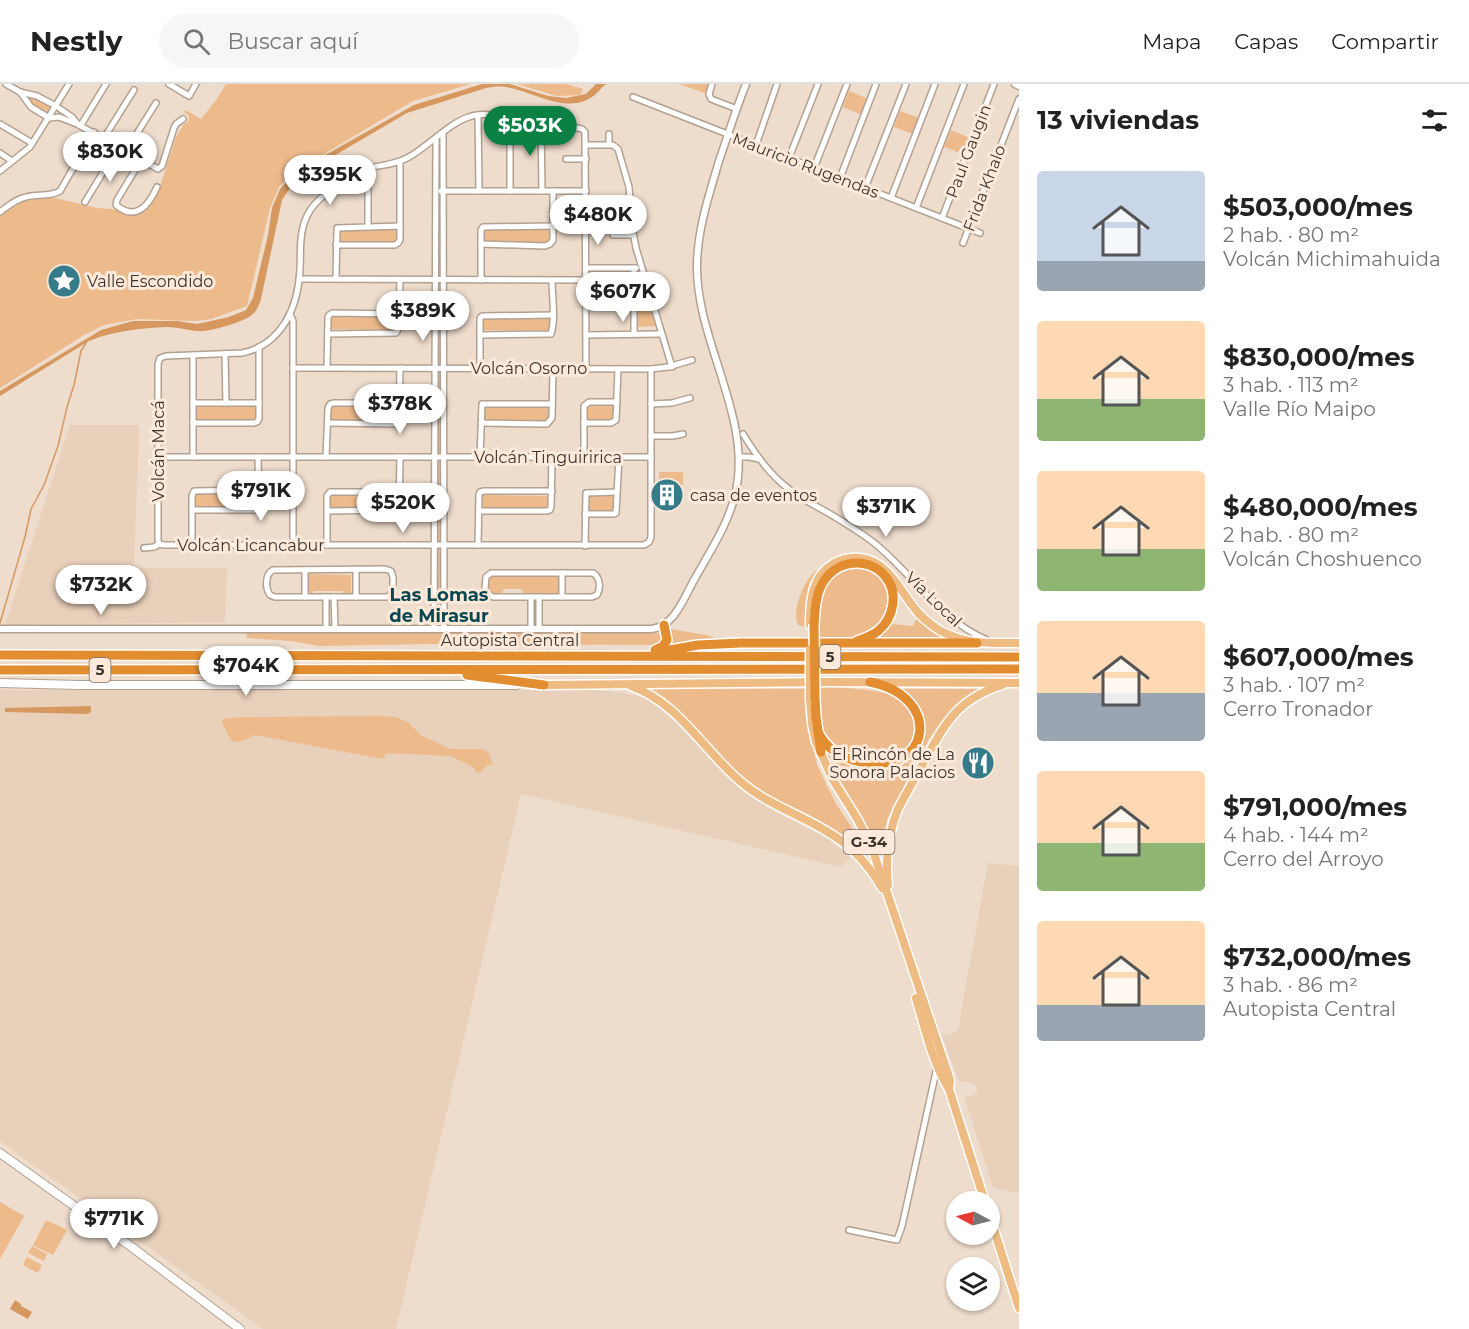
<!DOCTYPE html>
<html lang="es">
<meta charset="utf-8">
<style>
:root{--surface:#fff;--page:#f6f6f6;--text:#222;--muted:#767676;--line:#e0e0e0;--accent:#0b8043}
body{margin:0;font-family:Montserrat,sans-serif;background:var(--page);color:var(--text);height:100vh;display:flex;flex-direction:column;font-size:22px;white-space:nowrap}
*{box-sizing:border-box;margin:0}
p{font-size:20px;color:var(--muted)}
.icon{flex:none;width:33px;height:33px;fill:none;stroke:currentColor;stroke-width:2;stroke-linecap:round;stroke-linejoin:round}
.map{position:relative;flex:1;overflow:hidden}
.side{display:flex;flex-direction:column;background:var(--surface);width:450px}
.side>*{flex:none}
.needle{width:39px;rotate:277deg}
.controls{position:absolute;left:946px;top:1107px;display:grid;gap:12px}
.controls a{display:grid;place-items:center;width:54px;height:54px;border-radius:50%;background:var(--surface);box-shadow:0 2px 4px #0004;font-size:30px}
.price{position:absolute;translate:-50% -51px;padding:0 14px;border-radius:21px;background:#fff;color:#222;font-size:20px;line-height:39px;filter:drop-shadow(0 2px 3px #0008)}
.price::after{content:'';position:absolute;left:50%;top:36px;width:18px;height:14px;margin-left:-9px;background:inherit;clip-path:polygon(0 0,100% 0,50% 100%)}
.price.active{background:var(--accent);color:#fff}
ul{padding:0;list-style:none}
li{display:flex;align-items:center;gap:18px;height:150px;padding:0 18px}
li span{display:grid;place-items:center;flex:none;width:168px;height:120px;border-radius:6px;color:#555}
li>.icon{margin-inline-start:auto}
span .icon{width:72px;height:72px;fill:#fffc;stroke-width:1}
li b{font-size:26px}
h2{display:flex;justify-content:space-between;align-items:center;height:72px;padding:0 18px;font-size:26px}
header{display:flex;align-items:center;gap:36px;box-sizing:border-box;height:84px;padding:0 30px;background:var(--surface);border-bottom:2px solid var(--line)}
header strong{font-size:28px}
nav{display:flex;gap:33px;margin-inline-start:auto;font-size:21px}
.search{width:420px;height:54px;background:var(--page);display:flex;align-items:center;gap:15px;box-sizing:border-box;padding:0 21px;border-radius:33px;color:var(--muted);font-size:22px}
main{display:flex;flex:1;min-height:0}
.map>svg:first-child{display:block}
.built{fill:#e9d0bb}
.green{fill:#edba8c}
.water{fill:#d6985e}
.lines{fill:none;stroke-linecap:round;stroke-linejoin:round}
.stream{stroke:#d6985e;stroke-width:1.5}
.minor-casing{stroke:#b2a191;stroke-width:8}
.tertiary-casing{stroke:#b2a191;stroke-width:9}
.secondary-casing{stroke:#b2a191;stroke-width:10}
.primary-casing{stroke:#fff;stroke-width:11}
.motorway-casing{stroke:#fff;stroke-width:12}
.minor{stroke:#fff;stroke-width:5}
.tertiary{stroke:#fff;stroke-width:6}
.secondary{stroke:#fff;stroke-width:8}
.primary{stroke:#eebb82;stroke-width:8}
.motorway{stroke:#e28d2f;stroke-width:9}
.primary-bridge-casing{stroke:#fff;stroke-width:11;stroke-linecap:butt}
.motorway-bridge-casing{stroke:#fff;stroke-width:12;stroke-linecap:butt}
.primary-bridge{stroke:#eebb82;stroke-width:8}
.motorway-bridge{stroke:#e28d2f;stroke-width:9}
.labels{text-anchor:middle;stroke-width:6;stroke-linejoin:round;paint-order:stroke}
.shield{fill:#fce9d9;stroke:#766b62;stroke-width:1.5}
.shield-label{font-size:15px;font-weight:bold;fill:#3c352f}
.street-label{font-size:16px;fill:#3c352f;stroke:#fce9d9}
.poi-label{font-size:16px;fill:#3c352f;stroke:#fce9d9;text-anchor:start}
.neighbourhood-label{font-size:18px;font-weight:bold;fill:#084651;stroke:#fce9d9}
</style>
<header>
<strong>Nestly</strong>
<div class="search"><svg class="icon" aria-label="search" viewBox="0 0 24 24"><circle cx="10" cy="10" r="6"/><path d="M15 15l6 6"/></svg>Buscar aquí</div>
<nav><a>Mapa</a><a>Capas</a><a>Compartir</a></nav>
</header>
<main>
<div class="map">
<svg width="1019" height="1245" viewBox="0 0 1019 1245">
<rect width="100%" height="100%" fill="#eedccc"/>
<g class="built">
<path d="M70,341H139L134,484H227L225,538L5,541Z"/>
<path d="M0,606H596L623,609L642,613L661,621L729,693L746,708L775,728L827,754L840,765L850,774L841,783L521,710L396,1245H263L0,1057Z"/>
<path d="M988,779L1019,782V1109L993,1104L964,1012L971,1013L977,1008V1003L973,999L959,997L941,949L951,951L958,945Z"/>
</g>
<g class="green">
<path d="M226,0H471L413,17L312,77L299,82L279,103L270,124L247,222L211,235L196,237L137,235L104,241L84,251L0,304V132L25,116L37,114H55L97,124L137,127L159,106L176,53L184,40L188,38L189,32L184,28L186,26L201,35L217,15Z"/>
<path d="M517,0H566L583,5L580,11L557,12Z"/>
<path d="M679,0H709L705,9Z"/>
<path d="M849,7L868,15L862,31L843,23Z"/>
<path d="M28,14L42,17L50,22L51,24L49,29L46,30L33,22Z"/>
<path d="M900,27L919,34L913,50L894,43Z"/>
<path d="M951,46L970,54L963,70L944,63Z"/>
<path d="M440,60L442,540H437L439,61Z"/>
<path d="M550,144V158L483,159V145Z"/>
<rect x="339" y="146" width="57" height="12"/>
<path d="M637,188H640L657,242L635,243Z"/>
<path d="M331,232L398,233V246L330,245Z"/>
<path d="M482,234H550L549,246H482Z"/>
<path d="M195,322H255V335L194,336Z"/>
<path d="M330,322H397V337L330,336Z"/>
<path d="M586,322H613L614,336H586Z"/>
<rect x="484" y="323" width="64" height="13"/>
<rect x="659" y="388" width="24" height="13"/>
<path d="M196,410H256V425L196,424Z"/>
<rect x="331" y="410" width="64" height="15"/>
<path d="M482,411L548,412L549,425L481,424Z"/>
<rect x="588" y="411" width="25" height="15"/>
<path d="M854,482C860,483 866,484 872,487C897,502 893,539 866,550C853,556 834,554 820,554C820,531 816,505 836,489C840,485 848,484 854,482Z"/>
<path d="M817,486L819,489L808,542L805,543L798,541C791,528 804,494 817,486Z"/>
<path d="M308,490L351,491V510L343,511V507H314L310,511L307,508Z"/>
<path d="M491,492H558L560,494V508L558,509H524L521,505H504L502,509H492L489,507V495Z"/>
<path d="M917,534L925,542L941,552V554H878L891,540L913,542Z"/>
<path d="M670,545L706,551L713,553L715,556L666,562L669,555Z"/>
<path d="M246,549H659L662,553L661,558L657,561L431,560L319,562L291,557L247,554Z"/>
<path d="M819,602C832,602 844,604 856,605C880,607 914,610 915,641C915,650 912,660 906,666C887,685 837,674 824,652C816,636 819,619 819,602Z"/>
<path d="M645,604L806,605L807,635L817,681L836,720L857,751L870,782L859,770L752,705Z"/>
<path d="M901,605H983L961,617L943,635L929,655L888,733L884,746L879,776L862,737L837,694L827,669C844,680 869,690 889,686C922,679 935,644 916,617C912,612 906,609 901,605Z"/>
<path d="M381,632L396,633L409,639L422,652L451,665H481L488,668L493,681H487L480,689L475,688V684L451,672L386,669L383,675L255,651C232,663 232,660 222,638L224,635L241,633Z"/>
<path d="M0,1118L24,1132L0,1175Z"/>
<path d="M46,1136L67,1146L53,1171L33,1161Z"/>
<path d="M32,1162L47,1170L44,1177L28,1169Z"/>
<path d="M27,1173L42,1181L38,1189L23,1181Z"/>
</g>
<g class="water">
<path d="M482,0H510L548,12L566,14L586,10L596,0H606C601,4 597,10 592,13C566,31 531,6 505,3C499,2 492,3 486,4L407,29L308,87L290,104L282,116L261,215C259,221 257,227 252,231C243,238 215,246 204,247C192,248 179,243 167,243C141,244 113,247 89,257L0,312V307L101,246L133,237H177L197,240L229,233L246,226L253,214L268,151L272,124L280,105L297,87L414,21Z"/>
<path d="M91,622V628L87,630L5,628V624Z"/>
<path d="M15,1216L21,1220V1222L32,1228L28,1235L10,1225Z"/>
</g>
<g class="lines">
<path class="stream" d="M0,539L25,453L31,425L44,401L58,362L67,323L74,301L81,267L86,259"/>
<defs>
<g id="minor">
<path d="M6,0L20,8L37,12L56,22L72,33L77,39"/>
<path d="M169,0L189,12L196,0"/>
<path d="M712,0L709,10L711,15L737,25"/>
<path d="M20,8L31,23L49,34L59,33L77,40L158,85L162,82L174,44L176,40L183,35"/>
<path d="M633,13L980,149"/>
<path d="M478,31L479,107"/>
<path d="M541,39L542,107"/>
<path d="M0,40L32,59"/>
<path d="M81,41L106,0"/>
<path d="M443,49L444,545"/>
<path d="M104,54L134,6"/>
<path d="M609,60V50"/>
<path d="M586,61H613L618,65L629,103L632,142L636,164L672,283"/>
<path d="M756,61L777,0"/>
<path d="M126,67L156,19"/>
<path d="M0,69L12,77"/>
<path d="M789,74L818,0"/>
<path d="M566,75H586"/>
<path d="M141,76L117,116L116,121C136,138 149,121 157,103"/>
<path d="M368,84V143"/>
<path d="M814,84L847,0"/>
<path d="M0,87L30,63L69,0"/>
<path d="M840,94L876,0"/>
<path d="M865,104L906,0"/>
<path d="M441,107H586"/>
<path d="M510,107V34"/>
<path d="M891,114L935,0"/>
<path d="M85,118L119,62"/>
<path d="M586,118L630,117"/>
<path d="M916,124L964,0"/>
<path d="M0,128C8,122 16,115 26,113C37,110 50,113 60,107L94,48"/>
<path d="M942,134L994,0"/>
<path d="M613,151H633"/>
<path d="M963,159L1019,15"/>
<path d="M481,160L545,162L550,160L553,156V107"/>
<path d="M336,161H395L398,159L400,156V78"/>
<path d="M586,184H636"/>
<path d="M634,184V250"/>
<path d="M299,195L586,196"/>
<path d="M336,195L337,144L400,142"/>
<path d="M481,196V146L483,143L552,142"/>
<path d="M609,216H634"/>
<path d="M290,230L293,237V461"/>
<path d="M328,250L396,249L399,244L400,196"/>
<path d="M480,251L551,250C556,235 552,213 552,196"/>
<path d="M586,251L661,250"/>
<path d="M225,270L226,319"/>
<path d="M193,271V373"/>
<path d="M293,284L651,285L668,283L692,276"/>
<path d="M327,284L328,234L329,231L332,229L400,230"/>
<path d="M480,284V234L482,232L553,231"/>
<path d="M193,319H259"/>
<path d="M651,320L672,319L690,314"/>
<path d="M193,339H254L257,338L259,335V263"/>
<path d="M328,339L398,340L399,338L400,284"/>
<path d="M481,339L547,340L552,334L553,284"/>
<path d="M584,339H611L616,336L618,285"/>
<path d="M743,350C756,371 770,391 790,406C802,415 816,422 830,430C847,440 864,450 879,463C915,494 942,537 987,556"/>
<path d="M651,352H673L683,350"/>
<path d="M158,373H651"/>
<path d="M326,373L328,324L330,320L333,319H400"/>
<path d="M480,373L482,320H552"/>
<path d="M584,373V322L589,318H617"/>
<path d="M739,373H749L759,375"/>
<path d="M192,426H257L259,424L258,373"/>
<path d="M327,427L398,426L399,424L400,373"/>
<path d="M479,427H547L550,426L551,423L552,373"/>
<path d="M585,430H614L616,429L619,373"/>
<path d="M159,460L158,456V280L160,274L166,272L242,269C282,261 298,223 300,186C301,165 298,144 311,125C321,111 349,90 366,85C382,80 393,82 409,73C427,63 451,38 469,33C476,30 484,30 492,31C514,32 537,39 559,43C566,44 576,43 582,45C583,46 584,47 585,48L586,285"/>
<path d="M192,461V412L194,407L258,406"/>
<path d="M327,461V412L330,408H399"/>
<path d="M478,461L479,411L480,408L484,407H552"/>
<path d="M585,462L586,409L617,408"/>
<path d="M144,464L154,463L159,460L164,461H644L649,458L651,453V285"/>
<path d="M356,485V513"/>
<path d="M385,485L391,487L393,493V507L388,513H275L270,511C265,504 265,490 273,486Z"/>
<path d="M305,486V513"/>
<path d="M491,489H593C600,493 601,504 597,511L592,513H493L487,509L485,505L486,493Z"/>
<path d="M562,489V513"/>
<path d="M326,513V545"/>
<path d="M334,513L335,545"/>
<path d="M531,513V545"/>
<path d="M539,513V545"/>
<path d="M434,545L436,55"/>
<path d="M849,1146L897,1156L902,1142L937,983"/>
</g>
<g id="tertiary">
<path d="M1015,0L1019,2"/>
<path d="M0,545H651C674,543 684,514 694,496C709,469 728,441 735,411C754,334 695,257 697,179C698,144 709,111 719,77C728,51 736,25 746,0"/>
</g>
<g id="secondary">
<path d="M0,599L79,601H517"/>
<path d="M0,1069L133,1164L240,1245"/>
</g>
<g id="primary">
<path d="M810,541C810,518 811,493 833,480C841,475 851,473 860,474C888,477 899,505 915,525C921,533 930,540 939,546C966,561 989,559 1019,559"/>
<path d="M544,601L828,598L1019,599"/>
<path d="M631,602C679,619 704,667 741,698C770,723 809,733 840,756C857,768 871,785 882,804"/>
<path d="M810,615L812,640L816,658L833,696L858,736L872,764L950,996L949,1005"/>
<path d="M888,801C885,775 888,750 898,725C907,708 916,692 925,676C946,638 958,615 1002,601"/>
<path d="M916,914C925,944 932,978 949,1005L985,1118"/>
<path d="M990,1133L1019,1224"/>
</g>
<g id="motorway">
<path d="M814,540C815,528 815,515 820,504C831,477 866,470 885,492C899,508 894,534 878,547C872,552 865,554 857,557"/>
<path d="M655,566L663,562L667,556L664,541"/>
<path d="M658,568L698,561L741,559H977"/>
<path d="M0,571L1019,573"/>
<path d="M0,586L1019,585"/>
<path d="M467,591L544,601"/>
<path d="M815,615L816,633L821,668"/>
<path d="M818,648C826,664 839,673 857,677C931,695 945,613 870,598"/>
</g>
</defs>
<use href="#minor" class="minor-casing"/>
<use href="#tertiary" class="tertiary-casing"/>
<use href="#secondary" class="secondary-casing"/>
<use href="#primary" class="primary-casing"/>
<use href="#motorway" class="motorway-casing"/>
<use href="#minor" class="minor"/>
<use href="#tertiary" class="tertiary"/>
<use href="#secondary" class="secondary"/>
<use href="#primary" class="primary"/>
<use href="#motorway" class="motorway"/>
<defs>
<path id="primary-bridge" d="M810,565V615"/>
<path id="motorway-bridge" d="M814,540L815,615"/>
</defs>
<use href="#primary-bridge" class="primary-bridge-casing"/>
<use href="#motorway-bridge" class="motorway-bridge-casing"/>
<use href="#primary-bridge" class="primary-bridge"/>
<use href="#motorway-bridge" class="motorway-bridge"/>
</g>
<defs>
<symbol id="sight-disc" viewBox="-11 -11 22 22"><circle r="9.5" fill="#367b89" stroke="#fce9d9"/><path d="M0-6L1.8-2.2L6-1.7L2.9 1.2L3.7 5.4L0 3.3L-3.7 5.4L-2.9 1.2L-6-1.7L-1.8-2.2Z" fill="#fff"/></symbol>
<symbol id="building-disc" viewBox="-11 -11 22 22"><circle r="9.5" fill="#367b89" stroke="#fce9d9"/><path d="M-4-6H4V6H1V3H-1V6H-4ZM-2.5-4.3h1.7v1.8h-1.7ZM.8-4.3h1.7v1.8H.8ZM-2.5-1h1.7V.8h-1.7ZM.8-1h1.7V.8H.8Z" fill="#fff"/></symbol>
<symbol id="restaurant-disc" viewBox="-11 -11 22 22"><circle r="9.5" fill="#367b89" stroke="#fce9d9"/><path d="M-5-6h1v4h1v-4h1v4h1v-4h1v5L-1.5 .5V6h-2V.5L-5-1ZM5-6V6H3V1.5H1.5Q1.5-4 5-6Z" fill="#fff"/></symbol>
</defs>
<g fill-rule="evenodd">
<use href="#sight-disc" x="45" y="178" width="38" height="38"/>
<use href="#building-disc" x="648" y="392" width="38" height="38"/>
<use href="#restaurant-disc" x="959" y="660" width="38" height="38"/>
</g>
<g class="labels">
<g class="shield">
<rect x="819.5" y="561" width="21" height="24" rx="4.5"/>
<rect x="89.5" y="574" width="21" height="24" rx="4.5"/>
<rect x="843.5" y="746" width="51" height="24" rx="4.5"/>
</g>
<g class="shield-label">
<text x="830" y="578">5</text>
<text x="100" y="591">5</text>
<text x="869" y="763">G-34</text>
</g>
<g class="street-label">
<text transform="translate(968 67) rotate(-69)" y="6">Paul Gaugin</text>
<text transform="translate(806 81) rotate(21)" y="6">Mauricio Rugendas</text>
<text transform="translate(984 104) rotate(-69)" y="6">Frida Khalo</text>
<text x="529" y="290">Volcán Osorno</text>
<text transform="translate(158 367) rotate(-90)" y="6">Volcán Macá</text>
<text x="548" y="379">Volcán Tinguiririca</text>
<text x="251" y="467">Volcán Licancabur</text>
<text transform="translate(934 515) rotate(44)" y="6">Vía Local</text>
<text x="510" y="562">Autopista Central</text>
</g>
<g class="poi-label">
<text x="87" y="203">Valle Escondido</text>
<text x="690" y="417">casa de eventos</text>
<text x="955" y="676" text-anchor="end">El Rincón de La<tspan x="955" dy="18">Sonora Palacios</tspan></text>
</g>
<g class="neighbourhood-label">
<text x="439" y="517">Las Lomas<tspan x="439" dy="21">de Mirasur</tspan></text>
</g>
</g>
</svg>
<div class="controls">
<a><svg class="needle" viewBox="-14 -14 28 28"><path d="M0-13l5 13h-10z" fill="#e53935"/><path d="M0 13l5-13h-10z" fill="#767676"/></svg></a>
<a><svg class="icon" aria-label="layers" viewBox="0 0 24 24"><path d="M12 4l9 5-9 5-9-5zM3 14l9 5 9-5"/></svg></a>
</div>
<b class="price active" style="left:530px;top:73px">$503K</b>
<b class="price" style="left:110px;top:99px">$830K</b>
<b class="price" style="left:330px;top:122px">$395K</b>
<b class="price" style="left:598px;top:162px">$480K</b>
<b class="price" style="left:623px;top:239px">$607K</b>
<b class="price" style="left:423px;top:258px">$389K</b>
<b class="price" style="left:400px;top:351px">$378K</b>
<b class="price" style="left:261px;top:438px">$791K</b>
<b class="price" style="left:403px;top:450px">$520K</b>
<b class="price" style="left:886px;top:454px">$371K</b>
<b class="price" style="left:101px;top:532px">$732K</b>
<b class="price" style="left:246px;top:613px">$704K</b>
<b class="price" style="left:114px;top:1166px">$771K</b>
</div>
<section class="side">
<h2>13 viviendas<svg class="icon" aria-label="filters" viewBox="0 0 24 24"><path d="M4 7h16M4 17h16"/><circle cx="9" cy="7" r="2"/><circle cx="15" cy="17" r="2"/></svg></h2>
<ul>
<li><span style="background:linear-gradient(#c9d6e8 75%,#9aa5b1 0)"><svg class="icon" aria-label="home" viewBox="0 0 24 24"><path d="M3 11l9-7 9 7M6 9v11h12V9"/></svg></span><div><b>$503,000/mes</b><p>2 hab. · 80 m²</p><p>Volcán Michimahuida</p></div></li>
<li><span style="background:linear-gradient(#ffd9b3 65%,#8fb573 0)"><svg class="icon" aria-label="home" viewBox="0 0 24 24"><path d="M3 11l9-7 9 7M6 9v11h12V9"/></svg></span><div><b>$830,000/mes</b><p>3 hab. · 113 m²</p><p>Valle Río Maipo</p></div></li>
<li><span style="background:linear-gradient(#ffd9b3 65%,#8fb573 0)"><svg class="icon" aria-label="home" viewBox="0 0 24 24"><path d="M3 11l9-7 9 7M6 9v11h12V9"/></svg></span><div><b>$480,000/mes</b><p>2 hab. · 80 m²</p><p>Volcán Choshuenco</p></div></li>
<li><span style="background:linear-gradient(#ffd9b3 60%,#9aa5b1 0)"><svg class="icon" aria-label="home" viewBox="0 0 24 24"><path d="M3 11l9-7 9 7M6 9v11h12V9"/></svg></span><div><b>$607,000/mes</b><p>3 hab. · 107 m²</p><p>Cerro Tronador</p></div></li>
<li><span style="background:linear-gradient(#ffd9b3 60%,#8fb573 0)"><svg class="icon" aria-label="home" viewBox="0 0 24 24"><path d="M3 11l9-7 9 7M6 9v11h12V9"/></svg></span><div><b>$791,000/mes</b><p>4 hab. · 144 m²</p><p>Cerro del Arroyo</p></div></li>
<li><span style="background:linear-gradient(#ffd9b3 70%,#9aa5b1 0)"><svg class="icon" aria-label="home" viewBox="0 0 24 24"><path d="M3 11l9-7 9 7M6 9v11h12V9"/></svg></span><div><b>$732,000/mes</b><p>3 hab. · 86 m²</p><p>Autopista Central</p></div></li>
</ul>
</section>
</main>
